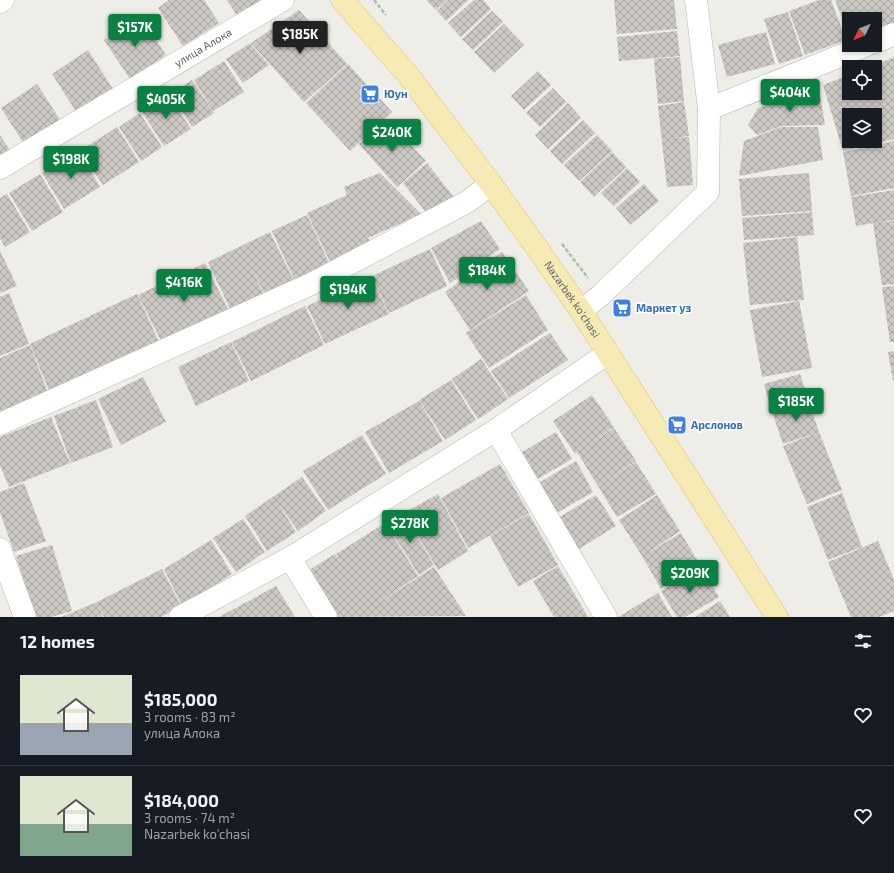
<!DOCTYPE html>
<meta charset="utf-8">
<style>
:root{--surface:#171b24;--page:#20242c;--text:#f1f3f6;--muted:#9ea1a6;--line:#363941;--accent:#0b8043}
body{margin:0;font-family:"Exo 2",sans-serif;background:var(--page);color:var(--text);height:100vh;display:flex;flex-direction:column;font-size:15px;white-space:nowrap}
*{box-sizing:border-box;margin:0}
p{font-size:13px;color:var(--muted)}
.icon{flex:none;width:22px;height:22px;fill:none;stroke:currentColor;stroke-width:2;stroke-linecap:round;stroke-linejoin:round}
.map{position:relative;height:617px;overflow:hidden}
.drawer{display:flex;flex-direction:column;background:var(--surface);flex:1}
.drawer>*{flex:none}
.needle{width:26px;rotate:227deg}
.fabs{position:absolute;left:842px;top:12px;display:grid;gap:8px}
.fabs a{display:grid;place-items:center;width:40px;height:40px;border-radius:0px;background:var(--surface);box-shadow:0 2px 6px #0003;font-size:20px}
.price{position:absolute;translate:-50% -34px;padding:0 9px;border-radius:4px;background:var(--accent);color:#fff;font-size:13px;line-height:26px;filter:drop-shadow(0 1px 2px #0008)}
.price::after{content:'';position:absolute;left:50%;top:24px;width:12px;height:9px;margin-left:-6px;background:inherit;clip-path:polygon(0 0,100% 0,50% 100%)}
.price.active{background:#222;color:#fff}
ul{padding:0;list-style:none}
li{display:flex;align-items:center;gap:12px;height:100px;padding:0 20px}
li+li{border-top:1px solid var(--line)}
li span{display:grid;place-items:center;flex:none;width:112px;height:80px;border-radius:0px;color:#555}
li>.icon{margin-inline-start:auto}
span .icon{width:48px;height:48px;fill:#fffc;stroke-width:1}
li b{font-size:17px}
h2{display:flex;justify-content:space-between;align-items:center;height:48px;padding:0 20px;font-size:17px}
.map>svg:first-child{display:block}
.building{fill:url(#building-cross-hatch);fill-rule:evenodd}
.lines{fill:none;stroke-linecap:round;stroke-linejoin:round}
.minor-casing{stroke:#b4b7ba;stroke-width:23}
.major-casing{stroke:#e3c06d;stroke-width:23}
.path{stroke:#a0c4aa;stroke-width:2.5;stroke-dasharray:4 2;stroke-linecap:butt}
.minor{stroke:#fff;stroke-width:22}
.major{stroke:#f7ebb5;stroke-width:22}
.labels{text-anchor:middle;stroke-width:3.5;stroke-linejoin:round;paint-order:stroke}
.street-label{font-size:11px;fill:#5f6266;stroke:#fff}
.shop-label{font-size:11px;font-weight:bold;fill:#366cbe;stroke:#fff;text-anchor:start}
</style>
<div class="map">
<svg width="894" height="617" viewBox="0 0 894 617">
<defs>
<pattern id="building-cross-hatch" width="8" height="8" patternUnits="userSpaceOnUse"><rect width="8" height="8" fill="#cbc8c4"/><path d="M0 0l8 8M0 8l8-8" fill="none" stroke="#a8a6a3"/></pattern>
</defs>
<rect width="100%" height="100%" fill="#efede7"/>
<g class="building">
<path d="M169,0H204L219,23L183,46L158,8Z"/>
<path d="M227,0H264L238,17Z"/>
<path d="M426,0H447L436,10Z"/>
<path d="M448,0H468L446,21L437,11Z"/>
<path d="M474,0H483L491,9L461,37L448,23Z"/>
<path d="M614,0H674L677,29L617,34Z"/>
<path d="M819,0H831L846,40L805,55L789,11Z"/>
<path d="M835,0H894V23L875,30V19H849V37Z"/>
<path d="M299,10L347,64L304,102L251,43Z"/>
<path d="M492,11L503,22L473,50L462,39Z"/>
<path d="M788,12L803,56L779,64L764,19Z"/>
<path d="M140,17L166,55L130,79L104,40Z"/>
<path d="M504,24L524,45L494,73L474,52Z"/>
<path d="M677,31L680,56L619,61L617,37Z"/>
<path d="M766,32L775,64L727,77L718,45Z"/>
<path d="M250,43L269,65L243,83L226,59Z"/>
<path d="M88,50L113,89L77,113L52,74Z"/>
<path d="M680,57L684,101L658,104L654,59Z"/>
<path d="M894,57V139L843,151L823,85L849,75V93H875V67H870ZM849,115H875V141H849Z"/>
<path d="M224,61L244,92L213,111L194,80Z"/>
<path d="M348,64L392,112L350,151L306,103Z"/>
<path d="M538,71L551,85L524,110L511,96Z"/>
<path d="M192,80L214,113L192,127L171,94Z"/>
<path d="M37,84L62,123L26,147L1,108Z"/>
<path d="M553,88L566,102L540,127L526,113Z"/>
<path d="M819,88L825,125L781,126L757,135L748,125L758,108Z"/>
<path d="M169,95L191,129L164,146L142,112Z"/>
<path d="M684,102L689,136L672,138L689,137L693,185L667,187L658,106Z"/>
<path d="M568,103L581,118L548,149L535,135Z"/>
<path d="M140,113L162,147L141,161L119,127Z"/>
<path d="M387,119L426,161L397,187L359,144Z"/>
<path d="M583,120L595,133L562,164L550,151Z"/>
<path d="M117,127L139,162L103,185L80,151Z"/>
<path d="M781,127H818L823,160L739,176L744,141Z"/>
<path d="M0,135L13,155L0,163Z"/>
<path d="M597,135L612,151L579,181L564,165Z"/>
<path d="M894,141V188L851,196L843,152Z"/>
<path d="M78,151L100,187L64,209L42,173Z"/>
<path d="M612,152L626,167L594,197L580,182Z"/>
<path d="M427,163L453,196L428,215L403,183Z"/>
<path d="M627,168L640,182L614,206L601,193Z"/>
<path d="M380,173L421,214L368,238L372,245L331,264L307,213L347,195L344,187Z"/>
<path d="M809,173L812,211L742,216L739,179Z"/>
<path d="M40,174L63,212L32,231L9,193Z"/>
<path d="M644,184L659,201L630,225L616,208Z"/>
<path d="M894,190V220L876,223L894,221V284L882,285L873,223L856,226L851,197Z"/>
<path d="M7,194L30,232L5,247L0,238V198Z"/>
<path d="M812,212L814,235L744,240L742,218Z"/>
<path d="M307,215L330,265L295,281L272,231Z"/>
<path d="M481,221L500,249L450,283L431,248Z"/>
<path d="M270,232L294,281L265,295L250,263L264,295L231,311L208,262Z"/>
<path d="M797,237L804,300L750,305L743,243Z"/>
<path d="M430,249L447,286L389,313L372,276Z"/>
<path d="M0,251L17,286L0,293Z"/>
<path d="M502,252L529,291L470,330L445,292Z"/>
<path d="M205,263L229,311L162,343L138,295Z"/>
<path d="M371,276L389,314L325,344L307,306Z"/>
<path d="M894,286V342H890L882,287Z"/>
<path d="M9,293L29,344L0,356V297Z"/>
<path d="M137,294L160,344L100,371L89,346L100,371L50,393L30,344Z"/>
<path d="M526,295L548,330L489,368L466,333Z"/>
<path d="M799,301L812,368L762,377L750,310Z"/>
<path d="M305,306L324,345L251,381L232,342Z"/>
<path d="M550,333L568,360L509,398L491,371Z"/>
<path d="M231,342L249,381L196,406L178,367Z"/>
<path d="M30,345L48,393L0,412V358Z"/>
<path d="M894,351V381H893L888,352Z"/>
<path d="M481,359L508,399L478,419L452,379Z"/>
<path d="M800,374L808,399L771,410L764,384Z"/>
<path d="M143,377L166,422L121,445L98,399Z"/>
<path d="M451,380L476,420L445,440L419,400Z"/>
<path d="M592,395L614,427L588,445L614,428L636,461L602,483L636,462L656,494L617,517L577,452L575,454L553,421Z"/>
<path d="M96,400L113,447L71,463L54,416Z"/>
<path d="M808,400L819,432L783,444L772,412Z"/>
<path d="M419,401L443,441L389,473L365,432Z"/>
<path d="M51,417L70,463L9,487L0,465V437Z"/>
<path d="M556,432L572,459L534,481L519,454Z"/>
<path d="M819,432L842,490L807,504L783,446Z"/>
<path d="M362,435L386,474L328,510L303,471Z"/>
<path d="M576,461L593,492L555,514L537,484Z"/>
<path d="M500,464L529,513L468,548L441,498Z"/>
<path d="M302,477L326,511L298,531L278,503L296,532L267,551L245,516Z"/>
<path d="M24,483L46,541L14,552L0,512V492Z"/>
<path d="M842,493L862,547L828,560L807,507Z"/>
<path d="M438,494L468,551L438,570L404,513Z"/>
<path d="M596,495L616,526L577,550L558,518Z"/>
<path d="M657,495L680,531L646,554L681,533L700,565L661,589L642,556L619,520Z"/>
<path d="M403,513L434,565L419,575L386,523Z"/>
<path d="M529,514L558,565L518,587L490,536Z"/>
<path d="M243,519L265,552L236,572L213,538Z"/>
<path d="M385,523L418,576L369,609L434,567L466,616L333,617L306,572L335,554L342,565L336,554Z"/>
<path d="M211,540L232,574L182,606L164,569Z"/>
<path d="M878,541L894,580V611L879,617H851L828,562Z"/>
<path d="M52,545L72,611L51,617H35L16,556Z"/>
<path d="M558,566L588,617H554L533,581Z"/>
<path d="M701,567L719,597L685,617H677L661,591Z"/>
<path d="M162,569L181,606L161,617H104L99,606L103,617H61L97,602Z"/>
<path d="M276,586L295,617H219Z"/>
<path d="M658,593L672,617H618Z"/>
<path d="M720,601L730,617H695Z"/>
</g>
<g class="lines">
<defs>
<g id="minor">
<path d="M0,2L3,0"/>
<path d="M875,42L894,34"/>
<path d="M709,109L867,45"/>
<path id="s1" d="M0,168L283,0"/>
<path d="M581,311L601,295L708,192L709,109L696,0"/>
<path d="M0,424L311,284L467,202L491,184"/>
<path d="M496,430L606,617"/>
<path d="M0,549L25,617"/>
<path d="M290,558L326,617"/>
<path d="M180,617L290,558L496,430L608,353"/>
</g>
<g id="major">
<path id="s2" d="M342,0L408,75L491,184L537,248L581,311L777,617"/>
</g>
</defs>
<use href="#minor" class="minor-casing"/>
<use href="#major" class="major-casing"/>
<g class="path">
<path d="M374,0L386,15"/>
<path d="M562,244L588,278"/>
</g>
<use href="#minor" class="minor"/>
<use href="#major" class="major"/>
</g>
<defs>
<symbol id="supermarket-square" viewBox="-11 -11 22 22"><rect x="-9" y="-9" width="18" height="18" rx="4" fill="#3f7fe0" stroke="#fff"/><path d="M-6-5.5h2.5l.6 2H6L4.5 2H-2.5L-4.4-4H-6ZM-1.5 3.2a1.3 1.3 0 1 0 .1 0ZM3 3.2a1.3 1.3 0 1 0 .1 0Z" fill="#fff"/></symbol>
</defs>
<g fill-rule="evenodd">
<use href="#supermarket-square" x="359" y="83" width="22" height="22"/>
<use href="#supermarket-square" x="611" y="297" width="22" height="22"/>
<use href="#supermarket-square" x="666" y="414" width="22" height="22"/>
</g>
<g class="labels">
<g class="street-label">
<text dy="4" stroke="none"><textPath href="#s1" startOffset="236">улица Алока</textPath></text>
<text dy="4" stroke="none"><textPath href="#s2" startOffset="378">Nazarbek ko'chasi</textPath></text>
</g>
<g class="shop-label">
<text x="384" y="98">Юун</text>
<text x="636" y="312">Маркет уз</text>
<text x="691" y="429">Арслонов</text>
</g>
</g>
</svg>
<div class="fabs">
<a><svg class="needle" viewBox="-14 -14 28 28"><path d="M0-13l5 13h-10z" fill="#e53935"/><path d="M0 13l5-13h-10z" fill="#9ea1a6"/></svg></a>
<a><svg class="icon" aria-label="locate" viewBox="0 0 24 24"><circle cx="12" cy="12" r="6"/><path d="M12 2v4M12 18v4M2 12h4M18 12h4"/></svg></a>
<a><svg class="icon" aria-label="layers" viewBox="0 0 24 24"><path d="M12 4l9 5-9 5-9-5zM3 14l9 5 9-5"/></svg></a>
</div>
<b class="price" style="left:135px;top:48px">$157K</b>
<b class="price active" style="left:300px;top:55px">$185K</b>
<b class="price" style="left:790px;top:113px">$404K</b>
<b class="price" style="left:166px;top:120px">$405K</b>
<b class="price" style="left:392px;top:153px">$240K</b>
<b class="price" style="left:71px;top:180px">$198K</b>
<b class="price" style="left:487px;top:291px">$184K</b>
<b class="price" style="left:184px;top:303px">$416K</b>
<b class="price" style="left:348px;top:310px">$194K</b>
<b class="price" style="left:796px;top:422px">$185K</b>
<b class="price" style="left:410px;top:544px">$278K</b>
<b class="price" style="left:690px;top:594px">$209K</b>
</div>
<section class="drawer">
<h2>12 homes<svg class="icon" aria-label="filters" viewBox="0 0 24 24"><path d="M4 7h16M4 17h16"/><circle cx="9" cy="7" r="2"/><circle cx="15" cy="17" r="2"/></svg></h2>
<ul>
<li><span style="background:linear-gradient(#dfe7d0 60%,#9aa5b1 0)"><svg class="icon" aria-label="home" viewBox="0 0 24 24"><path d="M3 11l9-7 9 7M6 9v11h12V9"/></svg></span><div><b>$185,000</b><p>3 rooms · 83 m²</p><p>улица Алока</p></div><svg class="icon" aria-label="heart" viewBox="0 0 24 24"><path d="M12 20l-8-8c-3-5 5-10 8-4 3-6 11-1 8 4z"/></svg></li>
<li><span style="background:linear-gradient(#dfe7d0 60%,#7fa58c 0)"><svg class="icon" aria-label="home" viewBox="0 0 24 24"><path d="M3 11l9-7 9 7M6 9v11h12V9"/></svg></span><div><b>$184,000</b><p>3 rooms · 74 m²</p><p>Nazarbek ko'chasi</p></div><svg class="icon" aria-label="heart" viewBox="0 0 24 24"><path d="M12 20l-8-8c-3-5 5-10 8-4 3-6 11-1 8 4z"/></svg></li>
</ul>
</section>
